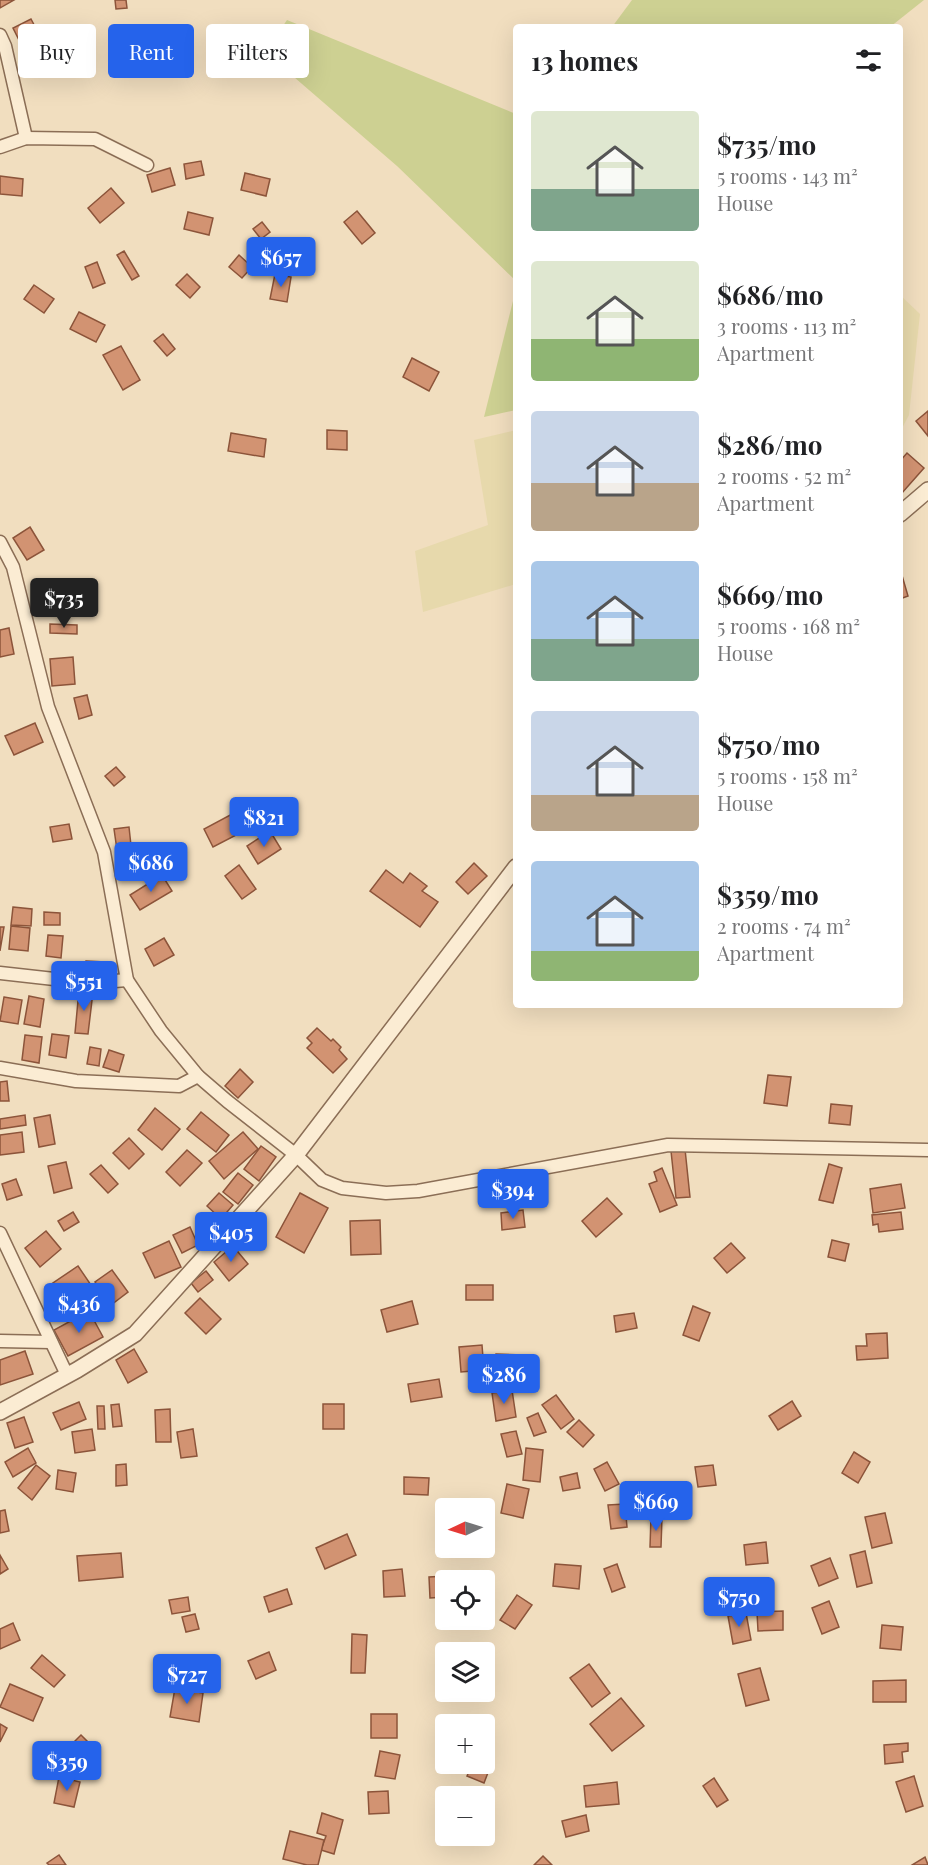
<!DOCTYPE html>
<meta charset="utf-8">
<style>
:root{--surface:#fff;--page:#f6f6f6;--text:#202124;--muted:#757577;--accent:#2563eb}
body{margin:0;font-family:"Playfair Display",serif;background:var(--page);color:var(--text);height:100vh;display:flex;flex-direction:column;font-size:22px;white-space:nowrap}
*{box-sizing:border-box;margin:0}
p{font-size:20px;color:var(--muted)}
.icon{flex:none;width:33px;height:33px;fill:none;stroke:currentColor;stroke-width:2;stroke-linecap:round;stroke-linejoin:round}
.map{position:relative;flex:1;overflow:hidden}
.details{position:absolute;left:513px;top:24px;width:390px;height:984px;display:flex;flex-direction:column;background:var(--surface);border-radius:6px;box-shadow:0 6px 24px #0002}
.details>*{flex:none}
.guide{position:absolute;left:18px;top:24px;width:405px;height:54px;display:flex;gap:12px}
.needle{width:39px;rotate:266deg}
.controls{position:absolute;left:435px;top:1498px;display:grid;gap:12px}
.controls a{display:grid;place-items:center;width:60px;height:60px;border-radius:6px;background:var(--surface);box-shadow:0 6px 24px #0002;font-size:30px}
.price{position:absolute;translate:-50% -51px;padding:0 14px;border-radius:6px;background:var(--accent);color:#fff;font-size:20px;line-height:39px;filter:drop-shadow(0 2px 3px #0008)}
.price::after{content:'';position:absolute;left:50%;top:36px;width:18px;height:14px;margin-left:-9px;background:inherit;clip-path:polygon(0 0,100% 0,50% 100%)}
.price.active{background:#222;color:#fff}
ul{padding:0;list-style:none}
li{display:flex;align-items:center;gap:18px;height:150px;padding:0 18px}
li span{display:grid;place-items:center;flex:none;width:168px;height:120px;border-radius:6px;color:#555}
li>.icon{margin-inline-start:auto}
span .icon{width:72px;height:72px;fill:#fffc;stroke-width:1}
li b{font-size:26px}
h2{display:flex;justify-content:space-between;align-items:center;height:72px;padding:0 18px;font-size:26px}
.chip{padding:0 21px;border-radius:6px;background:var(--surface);box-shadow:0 6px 24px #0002;font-size:21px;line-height:54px}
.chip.active{background:var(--accent);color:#fff}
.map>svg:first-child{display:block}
.farmland{fill:#e7d9ac}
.green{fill:#cdd092}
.building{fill:#d29372;stroke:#8c543a;stroke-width:1.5}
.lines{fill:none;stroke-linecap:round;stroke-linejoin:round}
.minor-casing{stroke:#8b6e56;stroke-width:15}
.tertiary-casing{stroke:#8b6e56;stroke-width:18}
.minor{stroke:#fbecd3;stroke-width:12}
.tertiary{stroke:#fbecd3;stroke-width:15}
</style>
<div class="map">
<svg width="928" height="1865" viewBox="0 0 928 1865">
<rect width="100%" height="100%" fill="#f1debf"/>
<g class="farmland">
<path d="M900,295L920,314L909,415L900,432Z"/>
<path d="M516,430V584L423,612L415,551L488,525L474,440Z"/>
</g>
<g class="green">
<path d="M632,0H924L890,27H612Z"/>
<path d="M287,20L516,114V281L397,166L265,52Z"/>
<path d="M516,289V410L484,417Z"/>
</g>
<g class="building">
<path d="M0,0H14L0,8Z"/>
<path d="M115,0H126L127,8L116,9Z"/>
<path d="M31,19L40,36L22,46L13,28Z"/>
<path d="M201,161L204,175L186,179L184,164Z"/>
<path d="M170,168L175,185L152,192L147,175Z"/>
<path d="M245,173L270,179L266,196L241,190Z"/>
<path d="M0,176L23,179L22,196L0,194Z"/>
<path d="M111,188L124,203L100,223L88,208Z"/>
<path d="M357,211L375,233L362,244L344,222Z"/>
<path d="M188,212L213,218L209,235L184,229Z"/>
<path d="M262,222L270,232L261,239L253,229Z"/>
<path d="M124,251L139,276L132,280L117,255Z"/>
<path d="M239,255L252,267L242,278L229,267Z"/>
<path d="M97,262L105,283L93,288L85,267Z"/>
<path d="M187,274L200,287L190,298L176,285Z"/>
<path d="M275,274L291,277L287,302L270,299Z"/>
<path d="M34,285L54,299L44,313L24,299Z"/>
<path d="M79,312L105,325L96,342L70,329Z"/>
<path d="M163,334L175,349L167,356L154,341Z"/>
<path d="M121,346L140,380L123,390L103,355Z"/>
<path d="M412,358L439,372L429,391L403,377Z"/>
<path d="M928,411V436L916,421Z"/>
<path d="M327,430L347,431V450L327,449Z"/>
<path d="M231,433L266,439L264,457L228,451Z"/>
<path d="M907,453L924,468L902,493L900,491V461Z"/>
<path d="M30,527L44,550L27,560L13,538Z"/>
<path d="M901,572L908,596L900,599V573Z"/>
<path d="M50,624L77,625V634L50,633Z"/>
<path d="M9,628L14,654L0,657V630Z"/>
<path d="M73,657L75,684L52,686L50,659Z"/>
<path d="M87,695L92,715L79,719L74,698Z"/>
<path d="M35,723L43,742L14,755L5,736Z"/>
<path d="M116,767L125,777L114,786L105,776Z"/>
<path d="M234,813L244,831L213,847L204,829Z"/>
<path d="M69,824L72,839L53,842L50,827Z"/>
<path d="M129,827L132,855L118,857L114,829Z"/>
<path d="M270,831L281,849L258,864L247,846Z"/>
<path d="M474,863L487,876L468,894L456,882Z"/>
<path d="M239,865L256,889L242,899L225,876Z"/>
<path d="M386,870L403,883L410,873L427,886L422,891L438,902L420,927L370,891Z"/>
<path d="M162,875L172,891L140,910L130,895Z"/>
<path d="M13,907L32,909L31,926L11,925Z"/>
<path d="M44,912L60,913V925H44Z"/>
<path d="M11,926L30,928L28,951L9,949Z"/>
<path d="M0,927H4L0,951Z"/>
<path d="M48,935L63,936L61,958L46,956Z"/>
<path d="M164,938L174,955L154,966L145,949Z"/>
<path d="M86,961L105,962L104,977L85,976Z"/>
<path d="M79,990L93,992L88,1034L75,1033Z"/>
<path d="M29,996L44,999L40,1027L24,1024Z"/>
<path d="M4,997L22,1000L18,1024L0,1021Z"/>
<path d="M317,1028L331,1041L333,1039L341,1047L339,1050L347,1059L333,1073L307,1048L312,1043L307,1038Z"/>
<path d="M52,1034L69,1036L66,1058L49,1055Z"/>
<path d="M25,1035L42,1037L39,1063L22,1060Z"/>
<path d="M90,1047L101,1049L99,1066L87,1064Z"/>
<path d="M109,1050L124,1055L119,1072L103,1067Z"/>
<path d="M240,1069L253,1082L238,1098L225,1086Z"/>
<path d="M768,1075L791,1077L787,1106L764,1103Z"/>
<path d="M7,1081L9,1101H0V1082Z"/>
<path d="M831,1104L852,1106L850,1125L829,1123Z"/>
<path d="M155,1108L180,1129L162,1150L138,1130Z"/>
<path d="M201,1112L229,1135L216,1152L187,1129Z"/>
<path d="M25,1115L26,1125L0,1129V1119Z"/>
<path d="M50,1115L55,1144L39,1147L34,1118Z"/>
<path d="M22,1132L24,1152L0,1155V1135Z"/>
<path d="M243,1132L258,1149L224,1179L209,1161Z"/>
<path d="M129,1138L144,1154L129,1169L113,1153Z"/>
<path d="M261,1146L276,1157L259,1181L244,1169Z"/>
<path d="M685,1149L690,1197L676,1198L671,1151Z"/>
<path d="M187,1150L202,1163L180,1186L166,1172Z"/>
<path d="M66,1162L72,1188L54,1193L48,1166Z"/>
<path d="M829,1164L842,1168L833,1203L819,1200Z"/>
<path d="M101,1165L118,1184L108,1193L90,1174Z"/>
<path d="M662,1168L677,1205L660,1212L649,1184L657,1181L654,1172Z"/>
<path d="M238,1173L253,1185L238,1204L223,1192Z"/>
<path d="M16,1179L22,1195L7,1200L2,1184Z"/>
<path d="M901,1184L905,1208L873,1213L870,1189Z"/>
<path d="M219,1193L233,1205L221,1219L207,1206Z"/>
<path d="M300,1193L328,1208L304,1253L276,1237Z"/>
<path d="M607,1198L622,1214L596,1237L582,1221Z"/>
<path d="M523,1210L525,1227L502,1230L501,1213Z"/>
<path d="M73,1212L79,1222L64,1231L58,1221Z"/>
<path d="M901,1212L903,1229L879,1232L878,1224L873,1225L872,1215Z"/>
<path d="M380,1220L381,1254L351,1255L350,1221Z"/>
<path d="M190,1227L198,1245L182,1253L173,1235Z"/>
<path d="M46,1231L61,1249L40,1267L25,1248Z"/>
<path d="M832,1240L849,1244L845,1261L828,1257Z"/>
<path d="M169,1241L181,1267L155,1278L143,1253Z"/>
<path d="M731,1243L745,1258L727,1273L714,1258Z"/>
<path d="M233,1246L248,1264L229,1281L214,1262Z"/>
<path d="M78,1266L93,1288L65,1307L50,1285Z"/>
<path d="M112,1270L128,1292L111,1305L95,1282Z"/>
<path d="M206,1271L213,1280L198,1292L191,1283Z"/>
<rect x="466" y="1285" width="27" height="15"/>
<path d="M200,1298L221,1319L206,1334L185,1313Z"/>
<path d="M412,1301L418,1324L387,1332L381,1310Z"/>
<path d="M693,1306L710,1313L699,1341L683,1335Z"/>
<path d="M89,1311L103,1337L68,1356L54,1330Z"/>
<path d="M634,1313L637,1328L616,1332L614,1316Z"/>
<path d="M887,1333L888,1358L857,1360L856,1346H867L866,1334Z"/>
<path d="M482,1345L484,1370L461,1372L459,1347Z"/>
<path d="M134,1349L147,1372L128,1383L116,1360Z"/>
<path d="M25,1351L33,1374L0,1385V1360Z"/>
<path d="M496,1354L523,1355L522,1373L495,1372Z"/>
<path d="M439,1379L442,1397L411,1402L408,1384Z"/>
<path d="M512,1390L516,1417L496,1421L492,1393Z"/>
<path d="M556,1395L574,1419L561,1429L542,1405Z"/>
<path d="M792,1401L801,1416L778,1430L769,1416Z"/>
<path d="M79,1402L86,1419L61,1430L53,1413Z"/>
<path d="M119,1404L122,1426L113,1427L111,1405Z"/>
<rect x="323" y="1404" width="21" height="25"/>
<path d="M97,1406H104L105,1429H98Z"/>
<path d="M170,1409L171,1442H156L155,1410Z"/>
<path d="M538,1413L546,1432L534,1436L527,1418Z"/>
<path d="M24,1417L33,1442L15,1448L7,1423Z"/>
<path d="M579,1420L594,1435L583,1447L567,1432Z"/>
<path d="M92,1429L95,1450L75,1453L72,1432Z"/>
<path d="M193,1429L197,1456L181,1458L177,1432Z"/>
<path d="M516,1431L522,1454L507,1457L501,1434Z"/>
<path d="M28,1448L36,1463L13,1477L5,1462Z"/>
<path d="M526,1448L543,1450L540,1482L523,1480Z"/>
<path d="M854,1452L870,1462L858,1483L842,1473Z"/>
<path d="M607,1462L619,1484L605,1491L594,1469Z"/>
<path d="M126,1464L127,1485L116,1486V1465Z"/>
<path d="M36,1465L50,1476L32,1500L18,1488Z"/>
<path d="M713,1465L716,1485L698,1487L695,1467Z"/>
<path d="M58,1470L76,1473L73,1492L56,1489Z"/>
<path d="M577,1473L580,1488L563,1491L560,1477Z"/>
<path d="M404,1477L429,1478L428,1495L404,1494Z"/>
<path d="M507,1484L529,1489L523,1518L501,1513Z"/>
<path d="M625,1504L627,1527L611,1529L608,1505Z"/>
<path d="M5,1510L9,1531L0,1533V1511Z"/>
<path d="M885,1513L892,1543L872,1548L865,1517Z"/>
<path d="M651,1517H662L661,1547H650Z"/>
<path d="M347,1534L356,1555L325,1569L316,1548Z"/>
<path d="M766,1542L768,1563L746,1565L744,1545Z"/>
<path d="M865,1551L872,1583L857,1587L850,1555Z"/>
<path d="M121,1553L123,1577L79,1581L77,1556Z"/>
<path d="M0,1555L8,1569L0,1574Z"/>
<path d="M830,1558L838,1578L819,1586L811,1566Z"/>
<path d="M555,1564L581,1566L579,1589L553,1586Z"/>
<path d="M617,1564L625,1587L612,1592L604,1569Z"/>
<path d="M402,1569L405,1596L384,1597L383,1571Z"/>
<path d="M446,1576V1597L430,1598L429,1577Z"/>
<path d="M287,1589L292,1604L269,1612L264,1597Z"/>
<path d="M517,1595L532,1605L515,1629L500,1620Z"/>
<path d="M188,1597L190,1611L172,1614L169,1600Z"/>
<path d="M829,1601L839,1627L822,1634L812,1608Z"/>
<path d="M783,1611V1630L758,1631L757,1612Z"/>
<path d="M746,1613L751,1640L733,1644L728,1616Z"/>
<path d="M195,1614L199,1629L186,1632L182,1617Z"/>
<path d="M13,1623L20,1640L0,1649V1629Z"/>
<path d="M882,1625L903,1627L901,1650L880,1648Z"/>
<path d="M352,1634L367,1635L365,1673H351Z"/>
<path d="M269,1652L276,1670L256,1679L248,1661Z"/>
<path d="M42,1655L65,1675L54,1687L31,1668Z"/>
<path d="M589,1664L610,1693L592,1707L570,1678Z"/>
<path d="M760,1668L769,1700L746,1706L738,1674Z"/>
<path d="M906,1680V1702H873V1681Z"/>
<path d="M10,1684L43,1698L33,1721L0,1707Z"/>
<path d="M175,1688L203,1693L199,1722L170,1717Z"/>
<path d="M621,1698L644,1726L612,1751L590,1724Z"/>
<rect x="371" y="1714" width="26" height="24"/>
<path d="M0,1724L7,1728L0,1742Z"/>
<path d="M81,1735L96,1750L84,1762L69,1747Z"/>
<path d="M908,1743V1751L902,1752L903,1762L885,1764L884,1745Z"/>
<path d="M380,1751L400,1755L395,1779L375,1776Z"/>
<path d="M484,1753L494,1757L484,1783L467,1776L472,1764H484Z"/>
<path d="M914,1776L923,1806L906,1812L896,1782Z"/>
<path d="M59,1777L80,1782L74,1807L54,1803Z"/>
<path d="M714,1778L728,1800L717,1807L703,1786Z"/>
<path d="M617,1782L619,1804L586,1807L584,1786Z"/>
<path d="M388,1791L389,1813L369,1814L368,1792Z"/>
<path d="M322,1813L343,1820L334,1854L321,1850L326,1836L317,1833Z"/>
<path d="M586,1815L589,1831L566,1837L562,1821Z"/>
<path d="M290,1831L324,1840L318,1865H307L283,1859Z"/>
<path d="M59,1855L66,1865H49L47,1863Z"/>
<path d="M543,1856L552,1865H534Z"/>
<path d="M925,1857L928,1865H912Z"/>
</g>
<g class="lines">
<defs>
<g id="minor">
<path d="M0,35L5,46L26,138"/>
<path d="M0,147L26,138L95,139L147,165"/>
<path d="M0,542L13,567L48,707L104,852L127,980L161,1031L198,1076L227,1101L296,1155L322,1180L342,1188L386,1193L418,1191L668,1145L928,1150"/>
<path d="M0,973L90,983L127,980"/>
<path d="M0,1068L76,1081L179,1086L198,1076"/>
<path d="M0,1233L67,1375"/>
<path d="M0,1341L51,1342"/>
</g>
<g id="tertiary">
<path d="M900,514L928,490"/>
<path d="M0,1412L77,1370L135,1334L296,1155L516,867"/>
</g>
</defs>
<use href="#minor" class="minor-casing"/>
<use href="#tertiary" class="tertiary-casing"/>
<use href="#minor" class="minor"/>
<use href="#tertiary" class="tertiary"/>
</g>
</svg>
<div class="controls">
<a><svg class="needle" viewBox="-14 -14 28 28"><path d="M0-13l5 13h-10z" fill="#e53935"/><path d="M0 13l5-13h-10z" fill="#757577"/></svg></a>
<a><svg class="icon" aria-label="locate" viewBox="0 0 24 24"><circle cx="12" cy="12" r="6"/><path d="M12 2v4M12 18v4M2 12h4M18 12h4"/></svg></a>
<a><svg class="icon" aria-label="layers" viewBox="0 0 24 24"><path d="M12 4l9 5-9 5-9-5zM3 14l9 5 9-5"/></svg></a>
<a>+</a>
<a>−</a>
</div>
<b class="price" style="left:281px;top:288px">$657</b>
<b class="price active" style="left:64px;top:629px">$735</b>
<b class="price" style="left:264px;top:848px">$821</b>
<b class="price" style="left:151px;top:893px">$686</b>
<b class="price" style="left:84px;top:1012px">$551</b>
<b class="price" style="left:513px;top:1220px">$394</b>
<b class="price" style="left:231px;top:1263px">$405</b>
<b class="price" style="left:79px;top:1334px">$436</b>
<b class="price" style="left:504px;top:1405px">$286</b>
<b class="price" style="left:656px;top:1532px">$669</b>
<b class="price" style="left:739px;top:1628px">$750</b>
<b class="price" style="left:187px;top:1705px">$727</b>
<b class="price" style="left:67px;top:1792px">$359</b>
<div class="guide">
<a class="chip">Buy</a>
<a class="chip active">Rent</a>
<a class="chip">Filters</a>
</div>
<section class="details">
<h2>13 homes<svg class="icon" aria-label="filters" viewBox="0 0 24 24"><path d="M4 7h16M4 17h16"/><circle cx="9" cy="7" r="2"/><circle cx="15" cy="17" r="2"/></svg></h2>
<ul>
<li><span style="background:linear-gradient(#dfe7d0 65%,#7fa58c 0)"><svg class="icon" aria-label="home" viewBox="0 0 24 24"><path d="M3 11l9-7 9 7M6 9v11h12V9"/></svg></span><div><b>$735/mo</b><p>5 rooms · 143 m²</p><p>House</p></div></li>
<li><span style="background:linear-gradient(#dfe7d0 65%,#8fb573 0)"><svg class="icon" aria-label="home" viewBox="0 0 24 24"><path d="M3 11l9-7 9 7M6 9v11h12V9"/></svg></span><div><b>$686/mo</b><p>3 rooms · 113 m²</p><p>Apartment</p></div></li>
<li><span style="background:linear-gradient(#c9d6e8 60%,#b9a48a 0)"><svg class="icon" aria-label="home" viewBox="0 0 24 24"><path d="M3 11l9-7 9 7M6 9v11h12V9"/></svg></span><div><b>$286/mo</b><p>2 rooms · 52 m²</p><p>Apartment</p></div></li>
<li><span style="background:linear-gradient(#a9c7e8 65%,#7fa58c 0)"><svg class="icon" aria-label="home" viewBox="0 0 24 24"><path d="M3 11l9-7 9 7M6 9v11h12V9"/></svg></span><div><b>$669/mo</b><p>5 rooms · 168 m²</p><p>House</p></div></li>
<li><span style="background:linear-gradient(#c9d6e8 70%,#b9a48a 0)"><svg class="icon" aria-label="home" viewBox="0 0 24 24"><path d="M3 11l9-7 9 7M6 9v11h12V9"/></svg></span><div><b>$750/mo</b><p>5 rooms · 158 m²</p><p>House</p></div></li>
<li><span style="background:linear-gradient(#a9c7e8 75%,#8fb573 0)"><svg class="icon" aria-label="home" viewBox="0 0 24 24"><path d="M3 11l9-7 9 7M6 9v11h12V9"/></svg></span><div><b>$359/mo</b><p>2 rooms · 74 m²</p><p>Apartment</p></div></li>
</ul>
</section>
</div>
